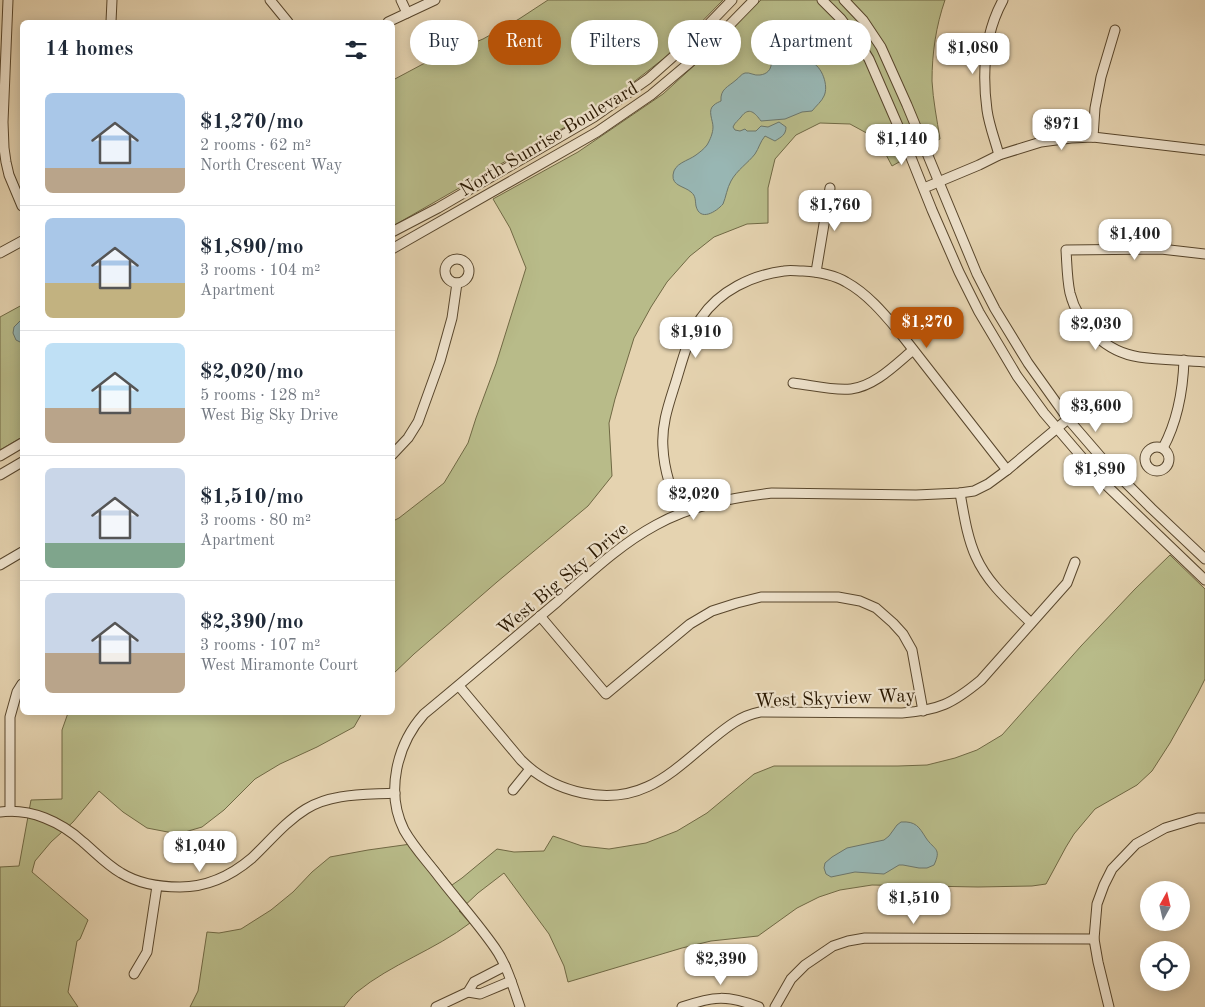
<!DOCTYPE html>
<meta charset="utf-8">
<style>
:root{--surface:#fff;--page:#f2f2f3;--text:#1f2937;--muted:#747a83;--line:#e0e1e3;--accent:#b45309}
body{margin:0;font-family:"Old Standard TT",serif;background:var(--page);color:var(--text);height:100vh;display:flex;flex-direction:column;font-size:19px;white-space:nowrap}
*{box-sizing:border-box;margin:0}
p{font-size:16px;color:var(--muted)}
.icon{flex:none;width:28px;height:28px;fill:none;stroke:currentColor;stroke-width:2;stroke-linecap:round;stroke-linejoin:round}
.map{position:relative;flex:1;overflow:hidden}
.drawer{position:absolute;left:20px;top:20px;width:375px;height:695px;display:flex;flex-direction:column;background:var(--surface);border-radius:8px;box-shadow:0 2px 12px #0003}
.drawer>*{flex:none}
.banner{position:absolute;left:410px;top:20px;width:475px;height:45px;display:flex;gap:10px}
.needle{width:32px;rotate:8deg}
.fabs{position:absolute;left:1140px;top:881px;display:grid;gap:10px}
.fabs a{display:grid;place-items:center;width:50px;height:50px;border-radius:50%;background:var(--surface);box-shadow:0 2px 12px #0003;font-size:25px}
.price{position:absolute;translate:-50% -42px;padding:0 11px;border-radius:10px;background:#fff;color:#222;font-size:16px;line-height:32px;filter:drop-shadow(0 1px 2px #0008)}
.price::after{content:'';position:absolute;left:50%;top:30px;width:15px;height:11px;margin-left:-8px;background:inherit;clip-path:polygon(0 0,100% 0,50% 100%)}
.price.active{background:var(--accent);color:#fff}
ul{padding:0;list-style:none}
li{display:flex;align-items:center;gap:15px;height:125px;padding:0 25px}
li+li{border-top:1px solid var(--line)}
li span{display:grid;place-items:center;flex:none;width:140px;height:100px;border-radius:8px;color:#555}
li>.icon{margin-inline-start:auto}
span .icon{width:60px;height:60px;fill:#fffc;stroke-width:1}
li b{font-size:21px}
h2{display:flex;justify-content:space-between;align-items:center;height:60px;padding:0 25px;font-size:21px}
.chip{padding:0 18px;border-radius:22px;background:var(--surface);box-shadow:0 2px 12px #0003;font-size:18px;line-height:45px}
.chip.active{background:var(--accent);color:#fff}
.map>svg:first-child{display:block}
.green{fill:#b8bb89;stroke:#706944}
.water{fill:#98b6b3;stroke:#6c766b}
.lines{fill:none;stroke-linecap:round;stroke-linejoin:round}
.minor-casing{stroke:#58462c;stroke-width:11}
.minor{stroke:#eee2cc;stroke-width:9}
.labels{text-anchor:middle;stroke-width:4.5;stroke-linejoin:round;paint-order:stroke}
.street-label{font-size:19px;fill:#291700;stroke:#eee2cc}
</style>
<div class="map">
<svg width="1205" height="1007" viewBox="0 0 1205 1007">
<rect width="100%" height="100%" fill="#e5d3b0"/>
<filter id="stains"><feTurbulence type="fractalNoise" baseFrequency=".004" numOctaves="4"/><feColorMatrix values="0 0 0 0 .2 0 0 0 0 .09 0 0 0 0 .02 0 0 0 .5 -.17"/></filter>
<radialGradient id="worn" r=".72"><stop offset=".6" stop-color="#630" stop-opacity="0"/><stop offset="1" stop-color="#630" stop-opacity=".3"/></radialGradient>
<g class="green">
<path d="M548,0H723L672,52L617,95L593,111L393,226V80L423,64L483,39L519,19Z"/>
<path d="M761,0H945C936,26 932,53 932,81C933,100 937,120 940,139L892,166L883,149L872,136L850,124L820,123L796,135L775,159L768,188V223L747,224L714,237L690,256L667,282L651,307L634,338L615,399L609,423L612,476L588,506L497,582L414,654L393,674V521L399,518L444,483L468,443L476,418L496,364L526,268L510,228L493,199L578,152L663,94L709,52Z"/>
<path d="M22,305V437L0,450V317Z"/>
<path d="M1170,555L1205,589V679L1198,693L1170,743L1152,771L1137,785L1095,809L1074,834L1066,847L1046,884L1032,886L978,887L872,885L840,890L819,897L797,908L758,936L711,941L682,948L568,982L564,966L549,934L504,873L478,893L459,911L470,923C435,950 391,964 357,992C352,996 348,1002 344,1007H190L198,991L207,932L219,933L241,929L271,910L293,892L312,872L330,857L368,850L418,843L452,885L462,878L497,849L514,852L544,851L553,836L582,846L609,849L646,843L677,831L707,813L754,774L774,766H898L927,765L955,758L977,750L1002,735L1081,646L1135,589Z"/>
<path d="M141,712L362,713L354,727L317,747L280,764L255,779L224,810L202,827L178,834L147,828L123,812L99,791L73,822L51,842L35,861L32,872L88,920L80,939L77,941L68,992L78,1007H0V867L19,866L31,800L62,799V730L68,713Z"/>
</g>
<g class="water">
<path d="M779,36H786C791,43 788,52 793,58C798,64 805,60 811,62C822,66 829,86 824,96C822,101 816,106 812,111L802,112L785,119L761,121C755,113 749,106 741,117C738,121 735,122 733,127L735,130L740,131L745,129L747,131H756L761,126L768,127L779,122L786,127C786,135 781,137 775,141L765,136C760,142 759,148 755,154C748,163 737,170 731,181C727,188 726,197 723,204C716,212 700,222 696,206C695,200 696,196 691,192C684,186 672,186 673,175C674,163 688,161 696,155C700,152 704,149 707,145C710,140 713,133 713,127C713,120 707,110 714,105C716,103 719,102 721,101C720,89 728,87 736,80C739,78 741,74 745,73C750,72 754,76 760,75C775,73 773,57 766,48C769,42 772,38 779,36Z"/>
<path d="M22,319V343L16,340L13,333L14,327Z"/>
<path d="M901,822C916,821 919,827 926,838C934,850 942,848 934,865L927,868H919L903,865H899L884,874L855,872L831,877L826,874L824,868L825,863L832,857L847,848L884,840L889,836L897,825Z"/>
</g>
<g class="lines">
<defs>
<g id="minor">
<path d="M8,0L3,122L4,148L6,162L9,175L22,206"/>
<path d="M270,0L288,22"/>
<path d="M401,0L407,13"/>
<path d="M822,0L841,19L861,46L869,59L902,135L932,210L959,272L979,312L1017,376L1044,413L1104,483L1205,580"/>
<path d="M844,0L863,20L881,47L907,105L977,274L995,309L1028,363L1068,419L1106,463L1151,508L1205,559"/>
<path d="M111,22L112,0"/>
<path d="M388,22L435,0"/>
<path d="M1093,137L1095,108L1101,77L1115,30"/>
<path d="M999,155C995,140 989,125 987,110C982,73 985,33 1003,0"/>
<path d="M924,188L979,165L999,155L1041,142L1071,138L1093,137L1205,150"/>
<path d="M392,232L438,208L594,117L648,79L702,31L732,0"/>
<path d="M392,249L597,132L651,95L707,48L754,0"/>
<path d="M0,253L22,241"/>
<path d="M1205,254L1161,249L1066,250C1067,265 1067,279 1070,293C1078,325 1106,352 1139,357C1161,360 1183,360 1205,362"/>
<circle cx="457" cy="271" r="12"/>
<path d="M816,272L830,188"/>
<path d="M793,383C811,385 833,391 851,389C875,386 895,365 913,350"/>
<circle cx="1157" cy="459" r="12"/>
<path d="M1163,448C1177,422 1183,390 1184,360"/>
<path d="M392,455L408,438L418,422L440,361L452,318L457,283"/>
<path d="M0,456L22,443"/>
<path d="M0,475L22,462"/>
<path d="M960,493C964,515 967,537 976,557C988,584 1011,603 1031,623"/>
<path d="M680,513C672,492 664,471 663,448C661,423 670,401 677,378C683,358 689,335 701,318C719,291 752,275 784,271C790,270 796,271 803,271C818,272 833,274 846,282C868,294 885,315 901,334L1007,470"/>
<path d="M0,565L22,552"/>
<path d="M540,616L606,694L690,624L712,611L737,603L761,597H838L860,601L876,608L893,623L903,634L912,650L923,711"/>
<path d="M459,686L521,760C538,777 559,788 583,793C641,805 670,774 711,740C727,727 740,716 760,712L902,713C939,710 952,704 981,680L1067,583L1075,562"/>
<path d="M513,790L530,769"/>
<path d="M10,811V717L17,692L22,684"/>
<path d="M0,812C31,808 61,822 83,842C96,853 107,865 121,873C139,884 159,887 180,887C207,887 232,875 252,858C270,841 285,822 306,809C332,793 365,795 395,793"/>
<path d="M134,974L147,952L157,886"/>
<path d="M468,992L480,994L511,981"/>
<path d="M436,1007L468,992L474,982L505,966"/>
<path d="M520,1007C513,987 507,965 495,948C477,922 455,898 436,873C425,859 413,846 404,830C385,792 397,744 424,714C469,677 513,639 557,602C589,574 619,545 656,525C692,505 731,498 772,493L916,495L960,493L974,491L988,484L1007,470L1068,419"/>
<path d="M682,1007C714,996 727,995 759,1007"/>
<path d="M775,1007L791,979L805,965L833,946L848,941L865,938L1094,939"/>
<path d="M1109,1007L1098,962L1094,939L1097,904L1104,885L1112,869L1136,844L1165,828L1198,818H1205"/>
</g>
</defs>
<use href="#minor" class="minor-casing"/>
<use href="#minor" class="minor"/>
</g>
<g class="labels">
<g class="street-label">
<text transform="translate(548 138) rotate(-31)" y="7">North Sunrise Boulevard</text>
<text transform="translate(562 578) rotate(-40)" y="7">West Big Sky Drive</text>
<text transform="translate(835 697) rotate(-2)" y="7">West Skyview Way</text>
</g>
</g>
<rect width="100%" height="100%" filter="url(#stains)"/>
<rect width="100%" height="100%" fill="url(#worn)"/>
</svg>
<div class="fabs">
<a><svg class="needle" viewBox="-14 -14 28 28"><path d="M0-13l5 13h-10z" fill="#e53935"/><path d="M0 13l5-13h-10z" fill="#747a83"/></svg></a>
<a><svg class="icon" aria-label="locate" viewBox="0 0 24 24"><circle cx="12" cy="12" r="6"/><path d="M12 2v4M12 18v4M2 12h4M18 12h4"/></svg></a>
</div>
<b class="price" style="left:973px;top:75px">$1,080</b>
<b class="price" style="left:1062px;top:151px">$971</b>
<b class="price" style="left:902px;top:166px">$1,140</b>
<b class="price" style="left:835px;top:232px">$1,760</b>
<b class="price" style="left:1135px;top:261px">$1,400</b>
<b class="price active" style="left:927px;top:349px">$1,270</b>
<b class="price" style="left:1096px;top:351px">$2,030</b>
<b class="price" style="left:696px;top:359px">$1,910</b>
<b class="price" style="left:1096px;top:433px">$3,600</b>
<b class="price" style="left:1100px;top:496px">$1,890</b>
<b class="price" style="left:694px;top:521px">$2,020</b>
<b class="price" style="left:200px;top:873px">$1,040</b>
<b class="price" style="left:914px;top:925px">$1,510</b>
<b class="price" style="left:721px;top:986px">$2,390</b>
<div class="banner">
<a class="chip">Buy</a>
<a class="chip active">Rent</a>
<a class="chip">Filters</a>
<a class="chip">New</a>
<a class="chip">Apartment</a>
</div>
<section class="drawer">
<h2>14 homes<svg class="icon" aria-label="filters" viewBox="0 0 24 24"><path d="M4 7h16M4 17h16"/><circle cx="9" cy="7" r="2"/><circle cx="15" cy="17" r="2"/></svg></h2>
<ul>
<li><span style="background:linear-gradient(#a9c7e8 75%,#b9a48a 0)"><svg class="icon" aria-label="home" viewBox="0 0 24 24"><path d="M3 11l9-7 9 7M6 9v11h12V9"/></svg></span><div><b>$1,270/mo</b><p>2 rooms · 62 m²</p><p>North Crescent Way</p></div></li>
<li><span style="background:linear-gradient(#a9c7e8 65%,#c2b280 0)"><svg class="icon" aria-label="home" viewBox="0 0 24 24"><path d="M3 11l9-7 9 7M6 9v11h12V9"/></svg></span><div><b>$1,890/mo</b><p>3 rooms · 104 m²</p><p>Apartment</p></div></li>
<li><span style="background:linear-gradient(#bfe0f5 65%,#b9a48a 0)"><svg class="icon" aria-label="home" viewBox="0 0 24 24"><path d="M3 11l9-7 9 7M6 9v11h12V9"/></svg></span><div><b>$2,020/mo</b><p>5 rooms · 128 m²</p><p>West Big Sky Drive</p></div></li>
<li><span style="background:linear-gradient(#c9d6e8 75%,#7fa58c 0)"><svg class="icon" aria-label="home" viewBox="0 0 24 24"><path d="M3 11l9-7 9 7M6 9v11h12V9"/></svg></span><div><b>$1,510/mo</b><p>3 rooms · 80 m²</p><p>Apartment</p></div></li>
<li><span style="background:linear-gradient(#c9d6e8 60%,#b9a48a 0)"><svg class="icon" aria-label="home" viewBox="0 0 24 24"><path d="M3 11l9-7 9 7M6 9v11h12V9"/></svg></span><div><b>$2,390/mo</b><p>3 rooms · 107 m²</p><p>West Miramonte Court</p></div></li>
</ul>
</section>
</div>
